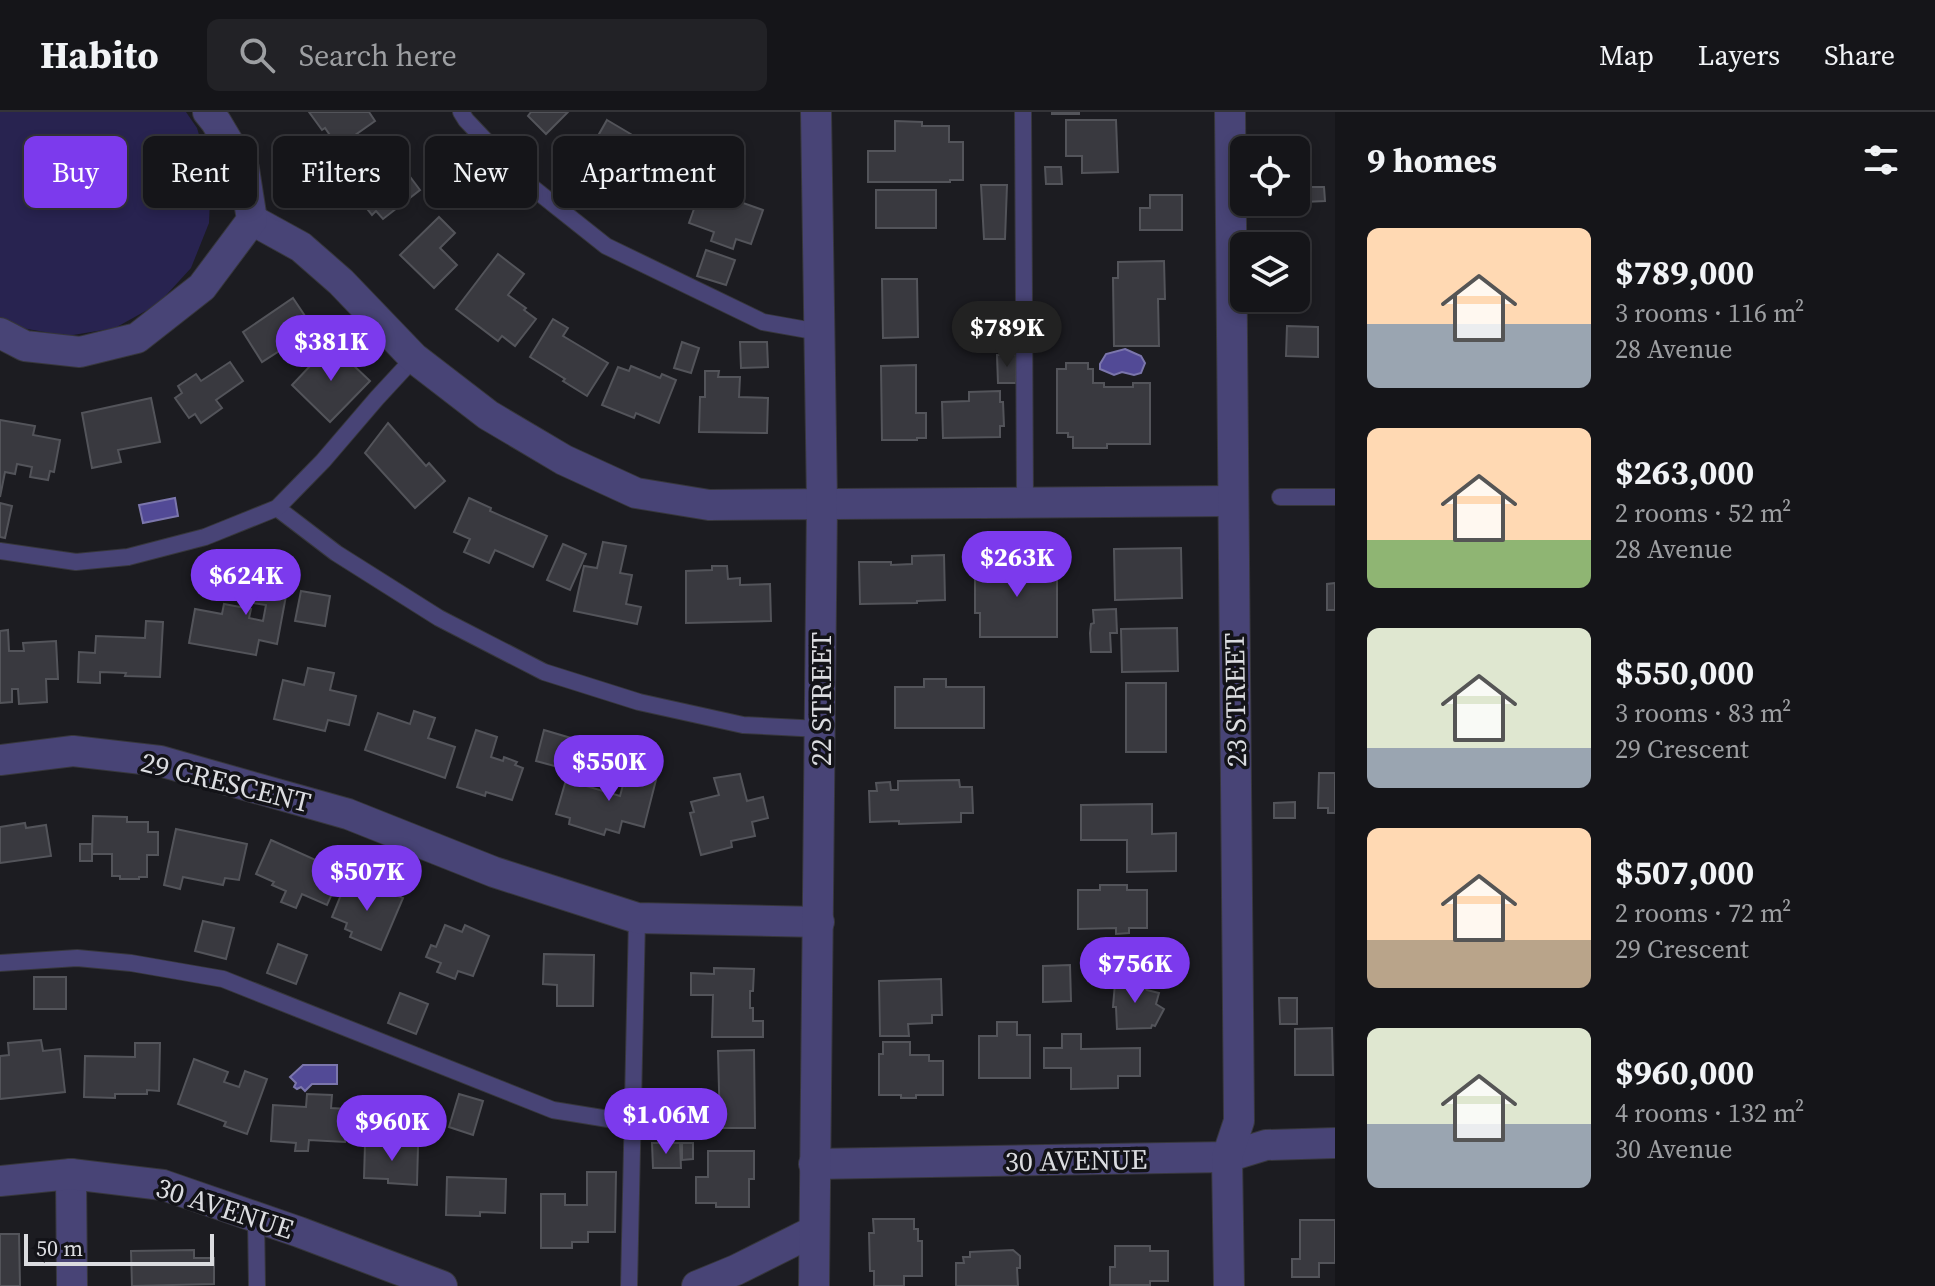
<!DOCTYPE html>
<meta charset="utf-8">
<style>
:root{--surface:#151519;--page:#222226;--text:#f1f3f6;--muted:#9d9fa2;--line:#343438;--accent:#7c3aed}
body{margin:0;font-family:"Source Serif 4",serif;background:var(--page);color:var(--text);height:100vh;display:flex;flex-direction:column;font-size:30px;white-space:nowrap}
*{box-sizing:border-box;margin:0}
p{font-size:26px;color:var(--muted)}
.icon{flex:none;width:44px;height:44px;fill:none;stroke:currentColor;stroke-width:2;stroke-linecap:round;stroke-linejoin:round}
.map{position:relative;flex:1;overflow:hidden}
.side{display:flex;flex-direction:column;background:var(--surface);width:600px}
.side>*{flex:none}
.top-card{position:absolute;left:24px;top:24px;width:760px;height:72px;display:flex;gap:16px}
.buttons{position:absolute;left:1230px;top:24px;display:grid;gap:16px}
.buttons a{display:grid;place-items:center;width:80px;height:80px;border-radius:12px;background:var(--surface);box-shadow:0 4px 12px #0003,0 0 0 2px var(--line);font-size:40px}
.scale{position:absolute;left:24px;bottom:20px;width:190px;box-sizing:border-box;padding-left:8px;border:4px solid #dbdce0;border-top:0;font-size:22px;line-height:28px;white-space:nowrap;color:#dbdce0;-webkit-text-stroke:6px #131318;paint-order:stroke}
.price{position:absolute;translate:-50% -68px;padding:0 18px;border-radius:28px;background:var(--accent);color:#fff;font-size:26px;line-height:52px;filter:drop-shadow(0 2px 4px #0008)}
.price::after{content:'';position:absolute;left:50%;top:48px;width:24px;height:18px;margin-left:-12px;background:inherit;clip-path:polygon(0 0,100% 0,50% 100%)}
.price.on{background:#222;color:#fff}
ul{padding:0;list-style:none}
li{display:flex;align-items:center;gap:24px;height:200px;padding:0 32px}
li span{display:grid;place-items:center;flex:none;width:224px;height:160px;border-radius:12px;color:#555}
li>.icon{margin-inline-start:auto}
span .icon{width:96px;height:96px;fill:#fffc;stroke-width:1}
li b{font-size:34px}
h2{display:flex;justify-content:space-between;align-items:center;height:96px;padding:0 32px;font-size:34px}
.pill{padding:0 28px;border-radius:12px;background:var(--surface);box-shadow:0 4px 12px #0003,0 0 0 2px var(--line);font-size:28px;line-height:72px}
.pill.on{background:var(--accent);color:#fff}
header{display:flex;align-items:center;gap:48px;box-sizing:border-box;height:112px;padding:0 40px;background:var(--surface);border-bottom:2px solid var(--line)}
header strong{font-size:38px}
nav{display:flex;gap:44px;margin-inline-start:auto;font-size:28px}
.search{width:560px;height:72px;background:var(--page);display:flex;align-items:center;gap:20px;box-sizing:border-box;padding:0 28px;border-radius:12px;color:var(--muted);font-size:30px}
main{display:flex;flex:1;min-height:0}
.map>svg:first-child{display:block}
.green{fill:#282350}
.water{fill:#524a96;stroke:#7b76ac;stroke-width:2}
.building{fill:#39393f;stroke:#53545a;stroke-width:2}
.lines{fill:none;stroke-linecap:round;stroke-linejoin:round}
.service-casing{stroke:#37373c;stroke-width:18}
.minor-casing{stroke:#37373c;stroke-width:32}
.service{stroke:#484476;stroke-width:16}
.minor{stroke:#484476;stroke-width:30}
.labels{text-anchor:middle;stroke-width:7;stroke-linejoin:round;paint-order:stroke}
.street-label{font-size:28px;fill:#dbdce0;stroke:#131318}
</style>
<header>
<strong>Habito</strong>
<div class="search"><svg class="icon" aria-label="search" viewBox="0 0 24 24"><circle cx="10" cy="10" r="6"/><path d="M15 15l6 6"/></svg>Search here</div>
<nav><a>Map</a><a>Layers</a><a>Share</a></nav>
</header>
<main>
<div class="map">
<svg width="1335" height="1174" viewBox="0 0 1335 1174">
<rect width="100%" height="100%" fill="#1c1c21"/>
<path class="green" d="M0,0H186L197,16L211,62L209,111L191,156L158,192L115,216L67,224L22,216L0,205Z"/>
<g class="water">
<path d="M1125,237L1141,244L1145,251L1141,261L1134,263L1122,260L1114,263L1100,257V252L1106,242Z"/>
<path d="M175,386L178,404L143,411L139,393Z"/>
<path d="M303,953H337V972H312L305,979L301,975L297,977L294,975L296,971L290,965Z"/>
</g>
<g class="building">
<path d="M309,0H369L375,9L338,35L325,16L322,18Z"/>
<path d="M531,0H568L546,22L528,4Z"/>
<rect x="1052" y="0" width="27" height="2"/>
<path d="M607,8L656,37L653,42L673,54L661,74L642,62L639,67L590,38Z"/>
<path d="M1066,8H1116L1118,60L1082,61V44H1066Z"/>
<path d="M895,9L922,10V14H949V30H963V68H950V70H868V39H895Z"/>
<path d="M389,26L408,50L402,54L420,78L383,107L376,99L372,103L341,64Z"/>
<path d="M1045,55H1061L1062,72H1046Z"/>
<path d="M704,69L729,78L726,85L763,98L751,132L736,127L733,137L711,129L714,120L689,111Z"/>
<path d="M981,73H1007L1005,127H984Z"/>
<path d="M1304,75H1324L1325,89L1304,90Z"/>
<rect x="876" y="78" width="60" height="38"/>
<path d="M1150,83H1182V118H1140V96H1150Z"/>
<path d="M439,105L455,121L440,136L457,153L434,176L400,143Z"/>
<path d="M706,138L735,148L726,173L697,164Z"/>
<path d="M498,142L524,162L508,183L526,196L524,198L536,207L515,234L502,224L498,229L456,197Z"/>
<path d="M1164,149L1165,187H1158L1159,234H1114L1113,166H1118V150Z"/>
<path d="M882,167H917L918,225L883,226Z"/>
<path d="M293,186L305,204L292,212L301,225L262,250L243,220Z"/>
<path d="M553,207L568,216L563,224L608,251L587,284L563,269L565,267L530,245Z"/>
<path d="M1287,214L1318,215V245L1286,244Z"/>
<path d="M682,230L699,236L691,261L674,256Z"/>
<path d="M740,230H767L768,255L741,256Z"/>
<path d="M331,232L370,269L330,310L292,273Z"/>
<path d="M997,243H1016V271H998Z"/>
<path d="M230,250L243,269L216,288L222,296L201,311L195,302L189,306L175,286L182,281L178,274L196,262L201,269Z"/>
<path d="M1066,251H1088V257H1093V271H1104V275H1133V271H1150V332H1107V336H1073V325H1068V321H1057V257H1066Z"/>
<path d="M916,253V301H926V326H917V328H882L881,254Z"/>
<path d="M631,254L660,266L662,262L676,268L659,311L636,301L634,306L602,293L618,255L629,259Z"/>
<path d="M705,259H719L718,265H740L739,285L768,286L767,321L699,320L700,285H705Z"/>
<path d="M1000,279V290H1003L1004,314H1000V325L943,326L942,290L969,289V280Z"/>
<path d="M151,286L160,330L118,338L121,350L92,356L82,301Z"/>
<path d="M0,308L35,314L33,323L60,328L54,360L50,359L48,368L30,365L32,355L17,352L15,362L5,360L0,385Z"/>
<path d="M388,311L426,354L429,351L445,369L415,396L365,341Z"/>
<path d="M469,386L491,396L490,399L547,424L533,455L495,438L489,451L464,440L470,427L454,420Z"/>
<path d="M0,391L12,394L5,426L0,425Z"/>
<path d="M603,430L626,434L620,461L632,463L626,492L641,495L637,512L574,499L584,454L597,456Z"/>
<path d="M563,432L586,442L570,478L547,468Z"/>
<path d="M1181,436L1182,486L1115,488L1114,437Z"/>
<path d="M944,443L945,488L917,489V491L860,492L859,450H891V453L912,452V444Z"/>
<path d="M975,450H1057V525H980V501H975Z"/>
<path d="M261,451L291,457L277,532L259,528L256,543L189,531L195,497L222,502L224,492L251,497L249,506L263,509L266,493L253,491Z"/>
<path d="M712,454H727L728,467L740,466V473L770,472L771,509L686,511V459L712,458Z"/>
<path d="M1335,471V498H1327V472Z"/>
<path d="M301,479L330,484L325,514L295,509Z"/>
<path d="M1116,497L1117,521H1110L1111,540H1091L1090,521L1091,512L1094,511L1093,498Z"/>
<path d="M146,509L163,510L160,565L125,564L126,561L100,560V571L78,570L79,540L95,541L96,524L145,526Z"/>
<path d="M1177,516L1178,559L1122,560L1121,517Z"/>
<path d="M8,518L9,539H24L23,531L56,529L58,567H46L47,590L19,592L18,577H12V590L0,591V519Z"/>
<path d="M308,556L334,561L330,578L356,584L349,613L328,608L325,619L274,607L283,568L304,573Z"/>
<path d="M924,567H946V575H984V616H895V575H924Z"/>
<rect x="1126" y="571" width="40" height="69"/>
<path d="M414,599L435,606L428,626L455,635L445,666L365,638L378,601L410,612Z"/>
<path d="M476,618L497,625L491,645L503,649L504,645L517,650L515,653L523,656L512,688L486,680L485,684L457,675Z"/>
<path d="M544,618L571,626L562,656L536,649Z"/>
<path d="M631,652L658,660L644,715L622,709L619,721L606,717L604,723L569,712L570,706L556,702L566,668L620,684L623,673L625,674Z"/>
<path d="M1319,661H1335V701H1328V696H1318Z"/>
<path d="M740,662L747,689L763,685L768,706L752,710L755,724L731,729L732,735L701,743L690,701L694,700L691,690L719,683L714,666Z"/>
<path d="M959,668L960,675H972L973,701H961V710L899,712V709L870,710L869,679H877L876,671L890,670L891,678H898V669Z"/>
<path d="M1295,690V706H1274V691Z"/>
<path d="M1152,692V722L1176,721V759L1127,760V728H1081V693Z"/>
<path d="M93,704L127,705V710H148V720H158V743H147V765H139V767H120V764H112V742H92Z"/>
<path d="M25,711L26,716L46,713L51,744L0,751V715Z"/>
<path d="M176,717L247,732L239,768L225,766L223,773L183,765L180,777L164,773Z"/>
<path d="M271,728L318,749L317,754L340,764L327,793L302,782L296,796L281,790L286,779L272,773L274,770L256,762Z"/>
<rect x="80" y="732" width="12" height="17"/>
<path d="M347,768L373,780L375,774L403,786L381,838L350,825L352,820L345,817L347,811L332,805Z"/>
<path d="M1100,773H1127V778H1147V816H1129V821L1116,822V816L1078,817V778H1100Z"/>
<path d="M203,809L234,816L226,847L195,839Z"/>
<path d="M445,813L462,820L465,813L489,824L473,864L458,859L455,867L437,860L441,851L426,845L431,833L436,835Z"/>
<path d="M278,832L307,843L296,872L267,861Z"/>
<path d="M544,842L594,843L593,894H557V873L543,872Z"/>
<path d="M1070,853L1071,889L1043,890V854Z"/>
<path d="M714,856L754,857L753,879H750V896H753V909H763V925H712L713,883H691V861L714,862Z"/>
<path d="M1132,862L1147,878L1159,881L1156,892L1164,897L1155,914L1152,913L1151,916L1117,917L1116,895H1113L1115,871Z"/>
<rect x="34" y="865" width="32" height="32"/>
<path d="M941,867L942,903H932V911L908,912L909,924H880L879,869Z"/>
<path d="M400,881L428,892L416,922L388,911Z"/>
<path d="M1279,886H1297V912H1280Z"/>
<path d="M997,910H1017V923H1030V966H979V924H997Z"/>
<path d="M1332,916L1333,963H1295V917Z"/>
<path d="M1062,922H1081V937L1140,936V964H1118V976L1071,977V956H1044V936H1062Z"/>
<path d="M41,928L43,939L60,937L65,980L0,987V944L9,943L8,931Z"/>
<path d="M883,930H910V943H929V949H943V983H916V986H901V983H879V942H883Z"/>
<path d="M135,931H160L159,979L147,978V982H115V986L84,985L85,944L135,945Z"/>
<path d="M754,938L755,1016H720L718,939Z"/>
<path d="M194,947L228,960L224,970L239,975L245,959L267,967L247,1022L224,1014L226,1010L178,992Z"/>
<path d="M307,982L332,983L331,996L347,997L345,1030L309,1028L308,1039H295L296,1031L271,1029L273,993L306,995Z"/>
<path d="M459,982L483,989L473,1023L449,1015Z"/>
<path d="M652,1031H680L681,1056H653Z"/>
<path d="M682,1031H693V1047L682,1048Z"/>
<path d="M365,1032L418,1034L417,1073L388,1071V1067L364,1066Z"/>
<path d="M708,1039H754V1067H749V1095H716V1091H696V1065H708Z"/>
<path d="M587,1060H616L615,1120H588V1130H572V1136H541V1082H565V1093H587Z"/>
<path d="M447,1065L506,1067L505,1101L480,1100V1104L446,1103Z"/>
<path d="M873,1107H914V1117H918V1129H922V1164H904V1174H874V1159H870L869,1121H874Z"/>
<path d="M1300,1108H1335V1151H1319V1165H1292V1147H1300Z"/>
<path d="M0,1122H19L20,1174H0Z"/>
<path d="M1115,1134H1150V1139H1168V1169H1150V1173H1110V1155H1115Z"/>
<path d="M194,1138V1146H214V1172L132,1174L131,1139Z"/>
<path d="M1013,1138L1020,1144V1156H1017L1018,1174H956V1151H964L963,1145H970V1140Z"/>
</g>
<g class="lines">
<defs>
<g id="service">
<path d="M461,0L466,8L523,68L606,134L763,210L819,220"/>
<path d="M1023,0L1025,392"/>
<path d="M1280,385H1335"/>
<path d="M277,396L336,441L439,506L544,560L639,590L743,613L820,617"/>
<path d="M0,439L76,450L128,445L205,425L277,396L323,349L377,286L414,246"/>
<path d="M0,851L77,846L131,851L223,867L553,998L633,1011"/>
<path d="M256,1105L257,1174"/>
<path d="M629,1174L637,806"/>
</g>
<g id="minor">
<path d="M252,108L301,135L341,170L414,246L488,303L564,348L636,381L709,393L1233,389"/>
<path d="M0,221L25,234L80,240L137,226L202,175L252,108L244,57L216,10L208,0"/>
<path d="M0,648L73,639L160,649L348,702L494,760L637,806L819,810"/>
<path d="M814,1052L1227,1045L1266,1033L1335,1031"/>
<path d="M71,1062L72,1174"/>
<path d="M0,1069L71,1062L163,1073L299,1120L442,1174"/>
<path d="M697,1174L736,1158L814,1119"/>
<path d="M814,1174L822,391L816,0"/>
<path d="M1229,1174L1227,1045L1239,1009L1230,0"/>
</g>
</defs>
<use href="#service" class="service-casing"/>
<use href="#minor" class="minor-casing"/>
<use href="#service" class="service"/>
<use href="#minor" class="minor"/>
</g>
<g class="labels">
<g class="street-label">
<text transform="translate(821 587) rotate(-90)" y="10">22 STREET</text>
<text transform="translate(1235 588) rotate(-91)" y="10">23 STREET</text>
<text transform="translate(226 670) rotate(14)" y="10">29 CRESCENT</text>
<text transform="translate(1076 1048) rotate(-1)" y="10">30 AVENUE</text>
<text transform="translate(225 1096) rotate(18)" y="10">30 AVENUE</text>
</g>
</g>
</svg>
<div class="buttons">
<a><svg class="icon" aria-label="locate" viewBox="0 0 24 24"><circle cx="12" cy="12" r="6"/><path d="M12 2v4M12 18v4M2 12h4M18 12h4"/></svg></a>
<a><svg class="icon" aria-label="layers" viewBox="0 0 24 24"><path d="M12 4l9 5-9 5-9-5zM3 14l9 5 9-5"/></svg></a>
</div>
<div class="scale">50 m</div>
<b class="price on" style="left:1007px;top:257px">$789K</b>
<b class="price" style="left:331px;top:271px">$381K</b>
<b class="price" style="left:1017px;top:487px">$263K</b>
<b class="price" style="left:246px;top:505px">$624K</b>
<b class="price" style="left:609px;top:691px">$550K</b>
<b class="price" style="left:367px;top:801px">$507K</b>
<b class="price" style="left:1135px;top:893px">$756K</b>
<b class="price" style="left:666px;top:1044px">$1.06M</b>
<b class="price" style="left:392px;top:1051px">$960K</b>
<div class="top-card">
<a class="pill on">Buy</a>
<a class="pill">Rent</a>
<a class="pill">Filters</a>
<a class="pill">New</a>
<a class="pill">Apartment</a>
</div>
</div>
<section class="side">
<h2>9 homes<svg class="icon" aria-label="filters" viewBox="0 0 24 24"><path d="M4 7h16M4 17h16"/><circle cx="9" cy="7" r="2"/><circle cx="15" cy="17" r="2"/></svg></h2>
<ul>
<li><span style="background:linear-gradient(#ffd9b3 60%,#9aa5b1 0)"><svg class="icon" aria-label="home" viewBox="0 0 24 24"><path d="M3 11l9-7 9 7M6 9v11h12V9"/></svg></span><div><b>$789,000</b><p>3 rooms · 116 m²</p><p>28 Avenue</p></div></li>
<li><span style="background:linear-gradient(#ffd9b3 70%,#8fb573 0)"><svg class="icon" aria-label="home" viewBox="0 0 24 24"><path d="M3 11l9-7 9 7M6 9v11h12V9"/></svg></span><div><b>$263,000</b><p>2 rooms · 52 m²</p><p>28 Avenue</p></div></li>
<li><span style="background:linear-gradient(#dfe7d0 75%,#9aa5b1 0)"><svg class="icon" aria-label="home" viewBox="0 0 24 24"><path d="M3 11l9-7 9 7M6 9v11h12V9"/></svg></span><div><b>$550,000</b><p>3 rooms · 83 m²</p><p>29 Crescent</p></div></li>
<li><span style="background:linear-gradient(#ffd9b3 70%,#b9a48a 0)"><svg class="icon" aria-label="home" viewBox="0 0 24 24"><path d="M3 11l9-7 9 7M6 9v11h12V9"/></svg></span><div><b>$507,000</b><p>2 rooms · 72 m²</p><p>29 Crescent</p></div></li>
<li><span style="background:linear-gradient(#dfe7d0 60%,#9aa5b1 0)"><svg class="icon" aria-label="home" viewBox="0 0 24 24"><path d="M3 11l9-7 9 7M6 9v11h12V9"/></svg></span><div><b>$960,000</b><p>4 rooms · 132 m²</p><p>30 Avenue</p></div></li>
</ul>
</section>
</main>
